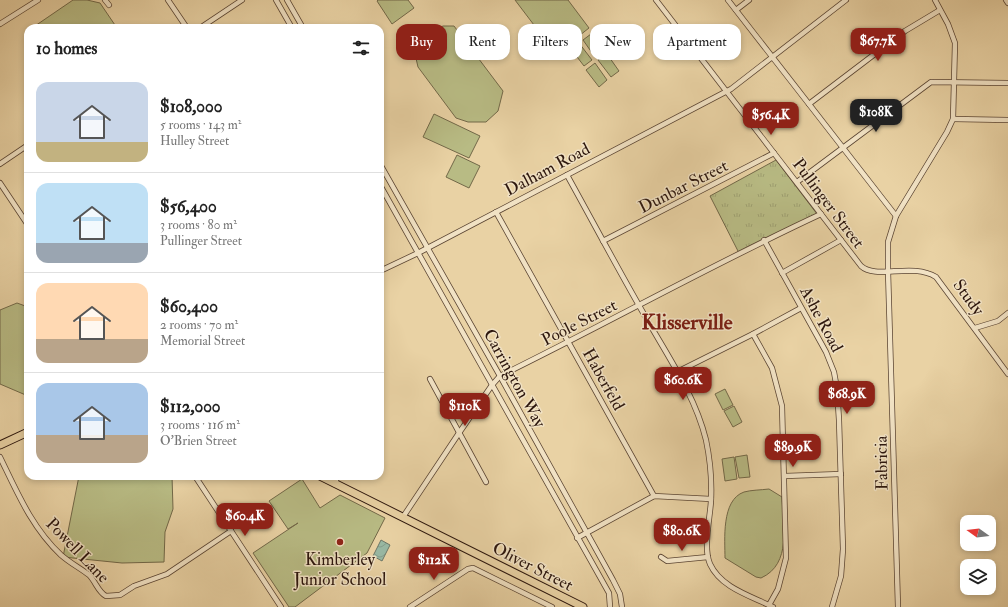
<!DOCTYPE html>
<meta charset="utf-8">
<style>
:root{--surface:#fff;--page:#f6f6f6;--text:#222;--muted:#767676;--line:#e0e0e0;--accent:#8f2418}
body{margin:0;font-family:"IM FELL Double Pica",serif;background:var(--page);color:var(--text);height:100vh;display:flex;flex-direction:column;font-size:15px;white-space:nowrap}
*{box-sizing:border-box;margin:0}
p{font-size:13px;color:var(--muted)}
.icon{flex:none;width:22px;height:22px;fill:none;stroke:currentColor;stroke-width:2;stroke-linecap:round;stroke-linejoin:round}
.map{position:relative;flex:1;overflow:hidden}
.panel{position:absolute;left:24px;top:24px;width:360px;height:456px;display:flex;flex-direction:column;background:var(--surface);border-radius:12px;box-shadow:0 2px 6px #0003}
.panel>*{flex:none}
.top-card{position:absolute;left:396px;top:24px;width:380px;height:36px;display:flex;gap:8px}
.needle{width:26px;rotate:285deg}
.tools{position:absolute;left:960px;top:515px;display:grid;gap:8px}
.tools a{display:grid;place-items:center;width:36px;height:36px;border-radius:8px;background:var(--surface);box-shadow:0 2px 6px #0003;font-size:20px}
.price{position:absolute;translate:-50% -34px;padding:0 9px;border-radius:8px;background:var(--accent);color:#fff;font-size:13px;line-height:26px;filter:drop-shadow(0 1px 2px #0008)}
.price::after{content:'';position:absolute;left:50%;top:24px;width:12px;height:9px;margin-left:-6px;background:inherit;clip-path:polygon(0 0,100% 0,50% 100%)}
.price.current{background:#222;color:#fff}
ul{padding:0;list-style:none}
li{display:flex;align-items:center;gap:12px;height:100px;padding:0 12px}
li+li{border-top:1px solid var(--line)}
li span{display:grid;place-items:center;flex:none;width:112px;height:80px;border-radius:12px;color:#555}
li>.icon{margin-inline-start:auto}
span .icon{width:48px;height:48px;fill:#fffc;stroke-width:1}
li b{font-size:17px}
h2{display:flex;justify-content:space-between;align-items:center;height:48px;padding:0 12px;font-size:17px}
.tag{padding:0 14px;border-radius:12px;background:var(--surface);box-shadow:0 2px 6px #0003;font-size:14px;line-height:36px}
.tag.current{background:var(--accent);color:#fff}
.map>svg:first-child{display:block}
.grass{fill:url(#grass-tufts);stroke:#726848}
.pitch{fill:#b8bb84;stroke:#726848}
.water{fill:url(#water-waves);stroke:#6d7767}
.lines{fill:none;stroke-linecap:round;stroke-linejoin:round}
.minor-casing{stroke:#5b4533;stroke-width:6}
.highway-casing{stroke:#2c160d;stroke-width:9}
.minor{stroke:#f1e2c4;stroke-width:4.5}
.highway{stroke:#e9d2a4;stroke-width:7}
.poi-dot{fill:#8f2418;stroke:#f1e2c4;stroke-width:1.5}
.labels{text-anchor:middle;stroke-width:3;stroke-linejoin:round;paint-order:stroke}
.street-label{font-size:17px;fill:#2c160d;stroke:#f1e2c4}
.poi-label{font-size:17px;fill:#2c160d;stroke:#f1e2c4}
.district-label{font-size:21px;font-weight:bold;fill:#7a1f14;stroke:#f1e2c4}
</style>
<div class="map">
<svg width="1008" height="607" viewBox="0 0 1008 607">
<defs>
<pattern id="grass-tufts" width="24" height="20" patternUnits="userSpaceOnUse"><rect width="24" height="20" fill="#b8bb84"/><path d="M3 7l-1-3M5 7V3M7 7l1-3M15 17l-1-3M17 17v-4M19 17l1-3" fill="none" stroke="#9ea071"/></pattern>
<pattern id="water-waves" width="16" height="10" patternUnits="userSpaceOnUse"><rect width="16" height="10" fill="#98b8a3"/><path d="M0 5q4-4 8 0t8 0" fill="none" stroke="#839d8b"/></pattern>
</defs>
<rect width="100%" height="100%" fill="#e9d2a4"/>
<filter id="stains"><feTurbulence type="fractalNoise" baseFrequency=".005" numOctaves="4"/><feColorMatrix values="0 0 0 0 .2 0 0 0 0 .09 0 0 0 0 .02 0 0 0 .5 -.17"/></filter>
<radialGradient id="worn" r=".72"><stop offset=".6" stop-color="#630" stop-opacity="0"/><stop offset="1" stop-color="#630" stop-opacity=".3"/></radialGradient>
<path class="grass" d="M776,160L817,214L740,255L710,196Z"/>
<g class="pitch">
<path d="M73,0H87L100,3L117,28H32Z"/>
<path d="M378,0H408L414,8L392,24L377,1Z"/>
<path d="M515,0H568L589,28L556,54Z"/>
<path d="M443,26H454L503,91L498,111L486,122H468L456,118L418,67L415,54L418,46L431,32Z"/>
<path d="M591,34L604,50L595,57L583,40Z"/>
<path d="M579,43L592,60L584,66L571,49Z"/>
<path d="M607,54L619,71L611,77L598,60Z"/>
<path d="M595,63L607,80L599,87L586,70Z"/>
<path d="M434,114L480,136L469,158L423,137Z"/>
<path d="M457,155L480,166L469,188L446,177Z"/>
<path d="M17,303L28,307V396L0,384V310Z"/>
<path d="M725,389L733,405L723,410L715,394Z"/>
<path d="M734,406L742,422L733,427L724,411Z"/>
<path d="M747,455L750,477L739,478L735,457Z"/>
<path d="M734,457L737,479L725,481L722,459Z"/>
<path d="M79,476H172L173,509L165,532L164,562L122,563L63,557Z"/>
<path d="M302,479L320,508L340,495L385,518L367,553L295,607H289L253,553L298,523L288,529L269,501Z"/>
<path d="M769,489L782,497C783,525 792,564 761,578L756,577L725,558C725,540 721,500 744,492C751,490 761,490 769,489Z"/>
</g>
<path class="water" d="M381,540L390,545L382,561L373,556Z"/>
<g class="lines">
<defs>
<g id="minor">
<path d="M105,0L109,5"/>
<path d="M168,0L187,28"/>
<path d="M276,0L292,28"/>
<path d="M287,0L303,28"/>
<path d="M656,0L861,266C876,280 912,262 936,277L1008,374"/>
<path d="M728,0L896,216"/>
<path d="M1006,0L1008,3"/>
<path d="M736,10L749,0"/>
<path d="M0,24L38,0"/>
<path d="M200,28L242,0"/>
<path d="M809,104L905,31L940,10"/>
<path d="M953,119L1008,120"/>
<path d="M0,164L28,145"/>
<path d="M380,164L500,376L613,580L620,594L622,607"/>
<path d="M567,175C593,222 618,269 645,316C667,355 695,395 706,440C710,459 712,481 711,501C710,518 703,548 710,564C721,588 751,596 773,607"/>
<path d="M797,182L931,82L1008,83"/>
<path d="M0,183L28,225"/>
<path d="M380,185L609,593L610,607"/>
<path d="M496,212L654,496"/>
<path d="M764,240L826,352L834,372L837,389L839,420L843,549L841,576L832,607"/>
<path d="M603,241L774,153"/>
<path d="M380,271L418,253L731,89L846,0"/>
<path d="M782,273L841,240"/>
<path d="M975,328L998,321L1008,313"/>
<path d="M753,334L772,368L782,406L786,558L778,589L769,605"/>
<path d="M677,372L753,334L801,308"/>
<path d="M430,379L486,482"/>
<path d="M0,457C17,492 32,528 61,555C70,563 80,568 89,575C96,582 98,592 106,596L120,595L134,586L167,574L231,531"/>
<path d="M195,476L281,607"/>
<path d="M785,476L841,474"/>
<path d="M334,484L338,476"/>
<path d="M403,517L459,433L492,385L500,376C608,323 713,264 821,214"/>
<path d="M577,538L654,496L711,499"/>
<path d="M661,557L667,561L708,557"/>
<path d="M410,607L468,569L473,568L552,607"/>
<path d="M898,607L888,271V242L896,216L947,132L953,119L955,43L948,24L935,0"/>
</g>
<g id="highway">
<path d="M0,445L28,432"/>
<path d="M320,476L583,607"/>
</g>
</defs>
<use href="#minor" class="minor-casing"/>
<use href="#highway" class="highway-casing"/>
<use href="#minor" class="minor"/>
<use href="#highway" class="highway"/>
</g>
<circle class="poi-dot" cx="340" cy="542" r="4"/>
<g class="labels">
<g class="street-label">
<text transform="translate(547 169) rotate(-28)" y="6">Dalham Road</text>
<text transform="translate(683 186) rotate(-27)" y="6">Dunbar Street</text>
<text transform="translate(829 203) rotate(53)" y="6">Pullinger Street</text>
<text transform="translate(969 297) rotate(54)" y="6">Study</text>
<text transform="translate(822 319) rotate(62)" y="6">Ashe Road</text>
<text transform="translate(579 322) rotate(-27)" y="6">Poole Street</text>
<text transform="translate(515 378) rotate(61)" y="6">Carrington Way</text>
<text transform="translate(604 379) rotate(61)" y="6">Haberfeld</text>
<text transform="translate(881 463) rotate(-91)" y="6">Fabricia</text>
<text transform="translate(78 550) rotate(46)" y="6">Powell Lane</text>
<text transform="translate(533 566) rotate(27)" y="6">Oliver Street</text>
</g>
<g class="poi-label">
<text x="340" y="565">Kimberley<tspan x="340" dy="20">Junior School</tspan></text>
</g>
<g class="district-label">
<text x="687" y="329">Klisserville</text>
</g>
</g>
<rect width="100%" height="100%" filter="url(#stains)"/>
<rect width="100%" height="100%" fill="url(#worn)"/>
</svg>
<div class="tools">
<a><svg class="needle" viewBox="-14 -14 28 28"><path d="M0-13l5 13h-10z" fill="#e53935"/><path d="M0 13l5-13h-10z" fill="#767676"/></svg></a>
<a><svg class="icon" aria-label="layers" viewBox="0 0 24 24"><path d="M12 4l9 5-9 5-9-5zM3 14l9 5 9-5"/></svg></a>
</div>
<b class="price" style="left:878px;top:62px">$67.7K</b>
<b class="price current" style="left:876px;top:133px">$108K</b>
<b class="price" style="left:771px;top:136px">$56.4K</b>
<b class="price" style="left:683px;top:401px">$60.6K</b>
<b class="price" style="left:847px;top:415px">$68.9K</b>
<b class="price" style="left:465px;top:427px">$110K</b>
<b class="price" style="left:793px;top:468px">$89.9K</b>
<b class="price" style="left:245px;top:537px">$60.4K</b>
<b class="price" style="left:682px;top:552px">$80.6K</b>
<b class="price" style="left:434px;top:581px">$112K</b>
<div class="top-card">
<a class="tag current">Buy</a>
<a class="tag">Rent</a>
<a class="tag">Filters</a>
<a class="tag">New</a>
<a class="tag">Apartment</a>
</div>
<section class="panel">
<h2>10 homes<svg class="icon" aria-label="filters" viewBox="0 0 24 24"><path d="M4 7h16M4 17h16"/><circle cx="9" cy="7" r="2"/><circle cx="15" cy="17" r="2"/></svg></h2>
<ul>
<li><span style="background:linear-gradient(#c9d6e8 75%,#c2b280 0)"><svg class="icon" aria-label="home" viewBox="0 0 24 24"><path d="M3 11l9-7 9 7M6 9v11h12V9"/></svg></span><div><b>$108,000</b><p>5 rooms · 143 m²</p><p>Hulley Street</p></div></li>
<li><span style="background:linear-gradient(#bfe0f5 75%,#9aa5b1 0)"><svg class="icon" aria-label="home" viewBox="0 0 24 24"><path d="M3 11l9-7 9 7M6 9v11h12V9"/></svg></span><div><b>$56,400</b><p>3 rooms · 80 m²</p><p>Pullinger Street</p></div></li>
<li><span style="background:linear-gradient(#ffd9b3 70%,#b9a48a 0)"><svg class="icon" aria-label="home" viewBox="0 0 24 24"><path d="M3 11l9-7 9 7M6 9v11h12V9"/></svg></span><div><b>$60,400</b><p>2 rooms · 70 m²</p><p>Memorial Street</p></div></li>
<li><span style="background:linear-gradient(#a9c7e8 65%,#b9a48a 0)"><svg class="icon" aria-label="home" viewBox="0 0 24 24"><path d="M3 11l9-7 9 7M6 9v11h12V9"/></svg></span><div><b>$112,000</b><p>3 rooms · 116 m²</p><p>O'Brien Street</p></div></li>
</ul>
</section>
</div>
